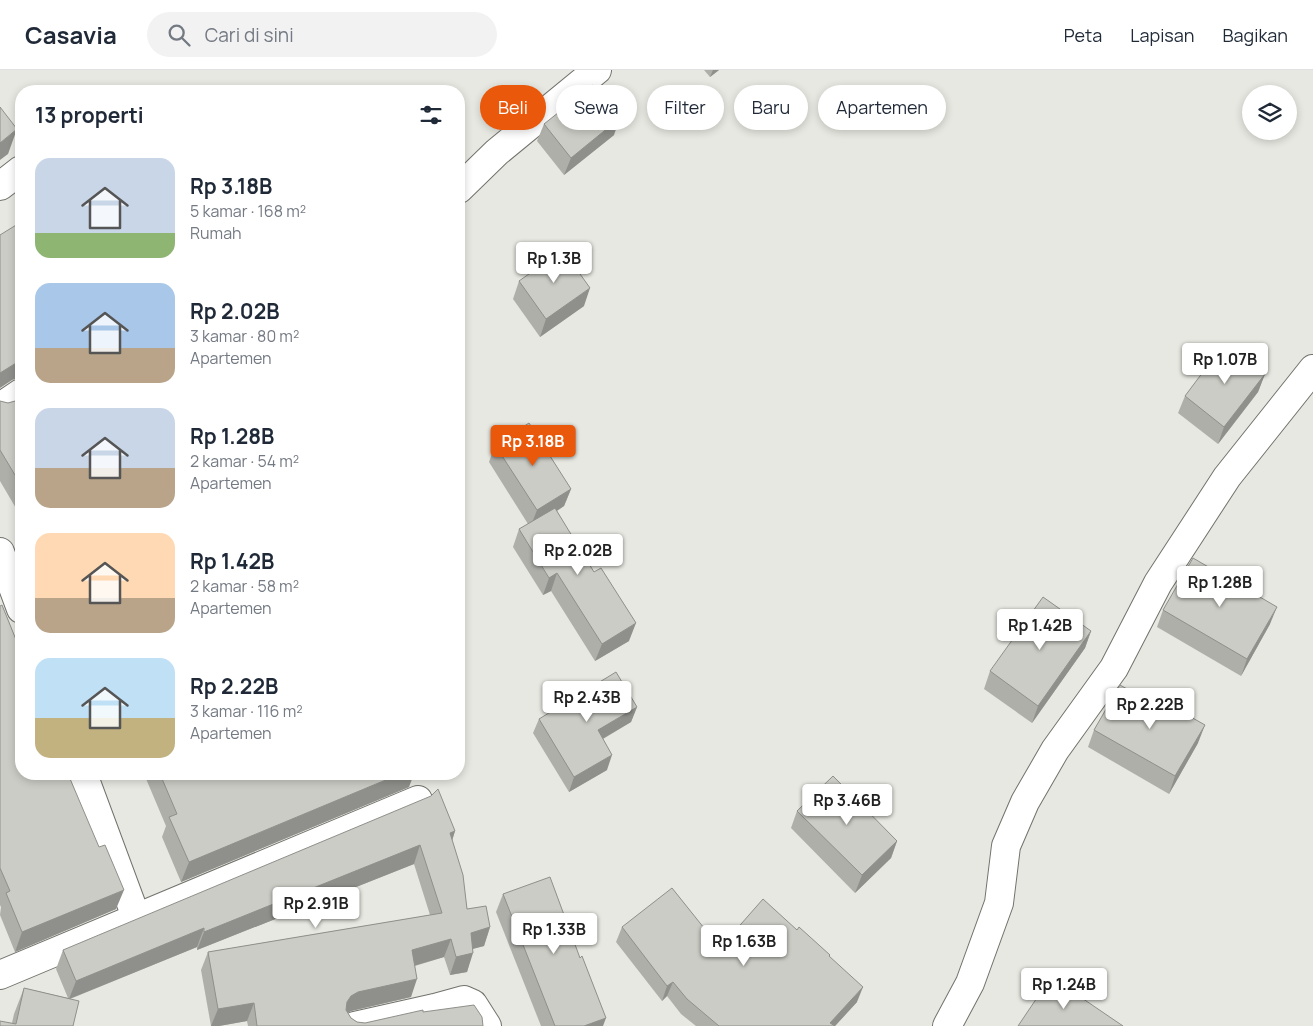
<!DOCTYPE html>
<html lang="id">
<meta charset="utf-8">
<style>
:root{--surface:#fff;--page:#f2f2f3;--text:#1f2937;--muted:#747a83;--line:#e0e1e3;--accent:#ea580c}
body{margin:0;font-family:Manrope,sans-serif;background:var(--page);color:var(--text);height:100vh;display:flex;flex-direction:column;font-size:19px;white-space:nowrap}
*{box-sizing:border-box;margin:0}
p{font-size:16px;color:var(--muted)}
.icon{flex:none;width:28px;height:28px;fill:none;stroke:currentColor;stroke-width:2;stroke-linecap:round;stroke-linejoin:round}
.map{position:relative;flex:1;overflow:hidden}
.panel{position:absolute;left:15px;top:15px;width:450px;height:695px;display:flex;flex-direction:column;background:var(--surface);border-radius:20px;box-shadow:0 2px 8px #0003}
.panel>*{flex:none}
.top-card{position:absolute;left:480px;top:15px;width:475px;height:45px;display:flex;gap:10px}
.tools{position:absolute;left:1242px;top:15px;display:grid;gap:10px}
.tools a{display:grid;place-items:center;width:55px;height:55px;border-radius:50%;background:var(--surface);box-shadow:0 2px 8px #0003;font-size:25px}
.price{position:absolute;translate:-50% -42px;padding:0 11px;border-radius:5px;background:#fff;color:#222;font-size:16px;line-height:32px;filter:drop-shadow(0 1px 2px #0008)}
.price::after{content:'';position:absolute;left:50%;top:30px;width:15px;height:11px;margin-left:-8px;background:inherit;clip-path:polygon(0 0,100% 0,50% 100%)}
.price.current{background:var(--accent);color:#fff}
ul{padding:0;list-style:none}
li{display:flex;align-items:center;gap:15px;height:125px;padding:0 20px}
li span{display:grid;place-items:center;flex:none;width:140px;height:100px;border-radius:15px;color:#555}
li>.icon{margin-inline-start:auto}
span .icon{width:60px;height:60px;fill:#fffc;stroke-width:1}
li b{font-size:21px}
h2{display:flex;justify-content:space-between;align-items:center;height:60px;padding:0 20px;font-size:21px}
.pill{padding:0 18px;border-radius:22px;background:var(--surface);box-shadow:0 2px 8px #0003;font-size:18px;line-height:45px}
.pill.current{background:var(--accent);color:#fff}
header{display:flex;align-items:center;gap:30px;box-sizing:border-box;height:70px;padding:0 25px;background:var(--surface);border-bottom:1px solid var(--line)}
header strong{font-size:24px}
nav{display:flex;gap:28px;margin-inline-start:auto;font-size:18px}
.search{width:350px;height:45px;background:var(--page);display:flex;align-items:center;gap:12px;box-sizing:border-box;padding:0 18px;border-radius:28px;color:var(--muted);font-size:19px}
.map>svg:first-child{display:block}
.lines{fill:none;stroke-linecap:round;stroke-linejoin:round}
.minor-casing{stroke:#72726d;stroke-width:30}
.minor{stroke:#fff;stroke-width:28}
.wall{fill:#afafaa}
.shaded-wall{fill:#8f8f8b}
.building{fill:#ccccc6;stroke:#8f8f8b}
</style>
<header>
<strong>Casavia</strong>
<div class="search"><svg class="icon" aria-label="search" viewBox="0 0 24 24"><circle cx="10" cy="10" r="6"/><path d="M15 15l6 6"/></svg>Cari di sini</div>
<nav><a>Peta</a><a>Lapisan</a><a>Bagikan</a></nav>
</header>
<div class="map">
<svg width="1313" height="956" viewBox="0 0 1313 956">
<rect width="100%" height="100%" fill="#e7e8e1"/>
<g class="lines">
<defs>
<g id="minor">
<path d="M0,116L21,100"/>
<path d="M459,119L497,82L597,0"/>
<path d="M0,337L21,323"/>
<path d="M0,482L21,539"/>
<path d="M83,704L136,847"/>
<path d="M0,905L418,730"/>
<path d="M355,956L435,938L464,930L473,934L487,956"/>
<path d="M947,956L970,913L999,833L1006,776L1025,732L1055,680L1114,598L1158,513L1227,407L1313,299"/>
</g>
</defs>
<use href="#minor" class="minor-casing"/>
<use href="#minor" class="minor"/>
</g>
<g class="wall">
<path d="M704,0H719L710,7Z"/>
<path d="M544,54L614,65L564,105L537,71Z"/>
<path d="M519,211L584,236L540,267L513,229Z"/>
<path d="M1265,304L1258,322L1218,374L1178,343L1185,326Z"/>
<path d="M21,327V437L17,440L0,411V331L8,333L15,331Z"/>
<path d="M495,375L571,419L564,436L557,441L629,571L595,591L551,521L543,525L513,477L519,459L528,454L489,392Z"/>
<path d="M0,536L21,704L116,839L15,882L0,845L1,837L0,835Z"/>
<path d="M1163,540L1270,554L1241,606L1157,557Z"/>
<path d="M1091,561L1085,578L1032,653L984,619L990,601Z"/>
<path d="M637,637L631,652L603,669L607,700L569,722L533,663L539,649Z"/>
<path d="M1094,660L1198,673L1169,724L1088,677Z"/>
<path d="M144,704H204L206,708L409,717L181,812L162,767L166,756Z"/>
<path d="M797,741L897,771L891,788L855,823L791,758Z"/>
<path d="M455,761L452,771L467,839L490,857L484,876L473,879L467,902L450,905L444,887L415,896L411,927L351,941L348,943L351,948L357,952L365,953L423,942L483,956H248L247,951L219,956H211L201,900L208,882L430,845L414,794L197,880V877L70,929L73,956H0L12,953L14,944L24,918L68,928L56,899L63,880Z"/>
<path d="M503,824L580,888L603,956H541L496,842Z"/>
<path d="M622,857L720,878L797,860L829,886L857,932L835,956H696L681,944L667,926L662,931L616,872Z"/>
</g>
<g class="shaded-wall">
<path d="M713,0H719L710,7Z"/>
<path d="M620,48L614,65L564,105L571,88Z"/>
<path d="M17,59L8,84L0,90V73Z"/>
<path d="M590,218L584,236L540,267L546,249Z"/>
<path d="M20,290H21V305L20,307L12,310L0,318V303Z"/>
<path d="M1265,304L1258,322L1218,374L1224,357Z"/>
<path d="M571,419L564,436L530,458L537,440Z"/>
<path d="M21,428V437L17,440Z"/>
<path d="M557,503L551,521L543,525L549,508Z"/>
<path d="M1277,537L1270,554L1241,606L1247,589Z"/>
<path d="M636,553L629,571L595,591L602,574Z"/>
<path d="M1091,561L1085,578L1032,653L1038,636Z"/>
<path d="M637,637L631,652L592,675L598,660Z"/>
<path d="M1205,655L1198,673L1169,724L1175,706Z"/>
<path d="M612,685L607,700L569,722L574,707Z"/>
<path d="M400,704H414L409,717L181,812L189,792Z"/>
<path d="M455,761L449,780L450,763Z"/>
<path d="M897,771L891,788L855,823L862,805Z"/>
<path d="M420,775L414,794L197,880L204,862Z"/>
<path d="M124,820L116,839L15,882L22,862Z"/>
<path d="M490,857L484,876L464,881L471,863Z"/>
<path d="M204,858L197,877L69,929L76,911Z"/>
<path d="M451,869L444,887L406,898L412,880Z"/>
<path d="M473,883L467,902L450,905L456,887Z"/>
<path d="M417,909L411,927L351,941L344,945L347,932L351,926L358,922Z"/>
<path d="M673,912L667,926L662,931L667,916Z"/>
<path d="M863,917L857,932L835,956L830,953Z"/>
<path d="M254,933L247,951L219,956H211L218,939Z"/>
<path d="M606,948L603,956H584Z"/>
</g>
<g class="building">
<path d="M593,15L620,48L571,88L544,54Z"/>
<path d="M0,37L17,59L0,73Z"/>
<path d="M21,152V290L0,303V165Z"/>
<path d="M563,180L590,218L546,249L519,211Z"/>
<path d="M1224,274L1265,304L1224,357L1185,326Z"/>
<path d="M21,327V415L0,380V331L8,333L15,331Z"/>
<path d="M529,353L571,419L537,440L495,375Z"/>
<path d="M555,438L594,502L601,498L636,553L602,574L557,503L549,508L519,459Z"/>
<path d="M1193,488L1277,537L1247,589L1163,540Z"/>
<path d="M1043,527L1091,561L1038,636L990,601Z"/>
<path d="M2,535L21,582V704H68L99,777L105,775L124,820L22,862L6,823L10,821L0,798V536Z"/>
<path d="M616,602L637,637L598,660L612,685L574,707L539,649Z"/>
<path d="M1120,615L1165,640L1168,634L1205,655L1175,706L1094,660Z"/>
<path d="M160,704H204L206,708L218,704H400L189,792L169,747L177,744Z"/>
<path d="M833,706L897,771L862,805L797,741Z"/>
<path d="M438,719L455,761L450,763L463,805L467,839L486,836L490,857L471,863L473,883L456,887L451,869L412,880L417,909L358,922L351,926L347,932L346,940L351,948L357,952L365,953L423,940V942L474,935L482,947L483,956H257L254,933L218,939L208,882L442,843L420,775L204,862V858L76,911L63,880L431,726Z"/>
<path d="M550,807L580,888L582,886L606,948L584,956H555L503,824Z"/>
<path d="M672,818L720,878L763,829L797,860L799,857L830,885L829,886L863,917L830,953L835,956H719L687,929L673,912L667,916L622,857Z"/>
<path d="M1051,907L1123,956H1018Z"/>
<path d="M24,918L79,931L73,956H0V951L16,954Z"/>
</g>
</svg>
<div class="tools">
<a><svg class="icon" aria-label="layers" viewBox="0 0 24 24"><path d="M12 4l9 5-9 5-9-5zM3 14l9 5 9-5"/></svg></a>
</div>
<b class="price" style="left:554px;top:214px">Rp 1.3B</b>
<b class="price" style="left:1225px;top:315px">Rp 1.07B</b>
<b class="price current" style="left:533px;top:397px">Rp 3.18B</b>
<b class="price" style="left:578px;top:506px">Rp 2.02B</b>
<b class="price" style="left:1220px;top:538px">Rp 1.28B</b>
<b class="price" style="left:1040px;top:581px">Rp 1.42B</b>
<b class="price" style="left:587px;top:653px">Rp 2.43B</b>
<b class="price" style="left:1150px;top:660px">Rp 2.22B</b>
<b class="price" style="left:847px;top:756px">Rp 3.46B</b>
<b class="price" style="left:316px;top:859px">Rp 2.91B</b>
<b class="price" style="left:554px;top:885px">Rp 1.33B</b>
<b class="price" style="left:744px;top:897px">Rp 1.63B</b>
<b class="price" style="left:1064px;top:940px">Rp 1.24B</b>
<div class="top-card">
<a class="pill current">Beli</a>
<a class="pill">Sewa</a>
<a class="pill">Filter</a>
<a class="pill">Baru</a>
<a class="pill">Apartemen</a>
</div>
<section class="panel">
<h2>13 properti<svg class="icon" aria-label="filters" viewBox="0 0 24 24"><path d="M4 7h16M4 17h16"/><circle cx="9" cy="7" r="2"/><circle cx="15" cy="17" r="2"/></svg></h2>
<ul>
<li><span style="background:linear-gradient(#c9d6e8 75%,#8fb573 0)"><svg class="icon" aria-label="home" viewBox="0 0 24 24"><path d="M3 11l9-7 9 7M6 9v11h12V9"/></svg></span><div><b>Rp 3.18B</b><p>5 kamar · 168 m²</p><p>Rumah</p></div></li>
<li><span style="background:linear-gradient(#a9c7e8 65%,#b9a48a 0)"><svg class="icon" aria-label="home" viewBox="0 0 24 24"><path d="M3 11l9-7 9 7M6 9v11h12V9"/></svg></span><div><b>Rp 2.02B</b><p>3 kamar · 80 m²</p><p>Apartemen</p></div></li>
<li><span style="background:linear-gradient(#c9d6e8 60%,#b9a48a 0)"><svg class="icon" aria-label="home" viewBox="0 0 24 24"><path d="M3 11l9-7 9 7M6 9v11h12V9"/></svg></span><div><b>Rp 1.28B</b><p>2 kamar · 54 m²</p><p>Apartemen</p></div></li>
<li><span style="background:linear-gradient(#ffd9b3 65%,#b9a48a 0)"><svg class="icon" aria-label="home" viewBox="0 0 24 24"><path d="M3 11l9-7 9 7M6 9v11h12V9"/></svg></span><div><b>Rp 1.42B</b><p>2 kamar · 58 m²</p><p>Apartemen</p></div></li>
<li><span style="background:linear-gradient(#bfe0f5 60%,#c2b280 0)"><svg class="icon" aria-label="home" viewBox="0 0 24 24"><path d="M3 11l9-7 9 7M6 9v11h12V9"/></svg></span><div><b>Rp 2.22B</b><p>3 kamar · 116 m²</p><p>Apartemen</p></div></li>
</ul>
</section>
</div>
